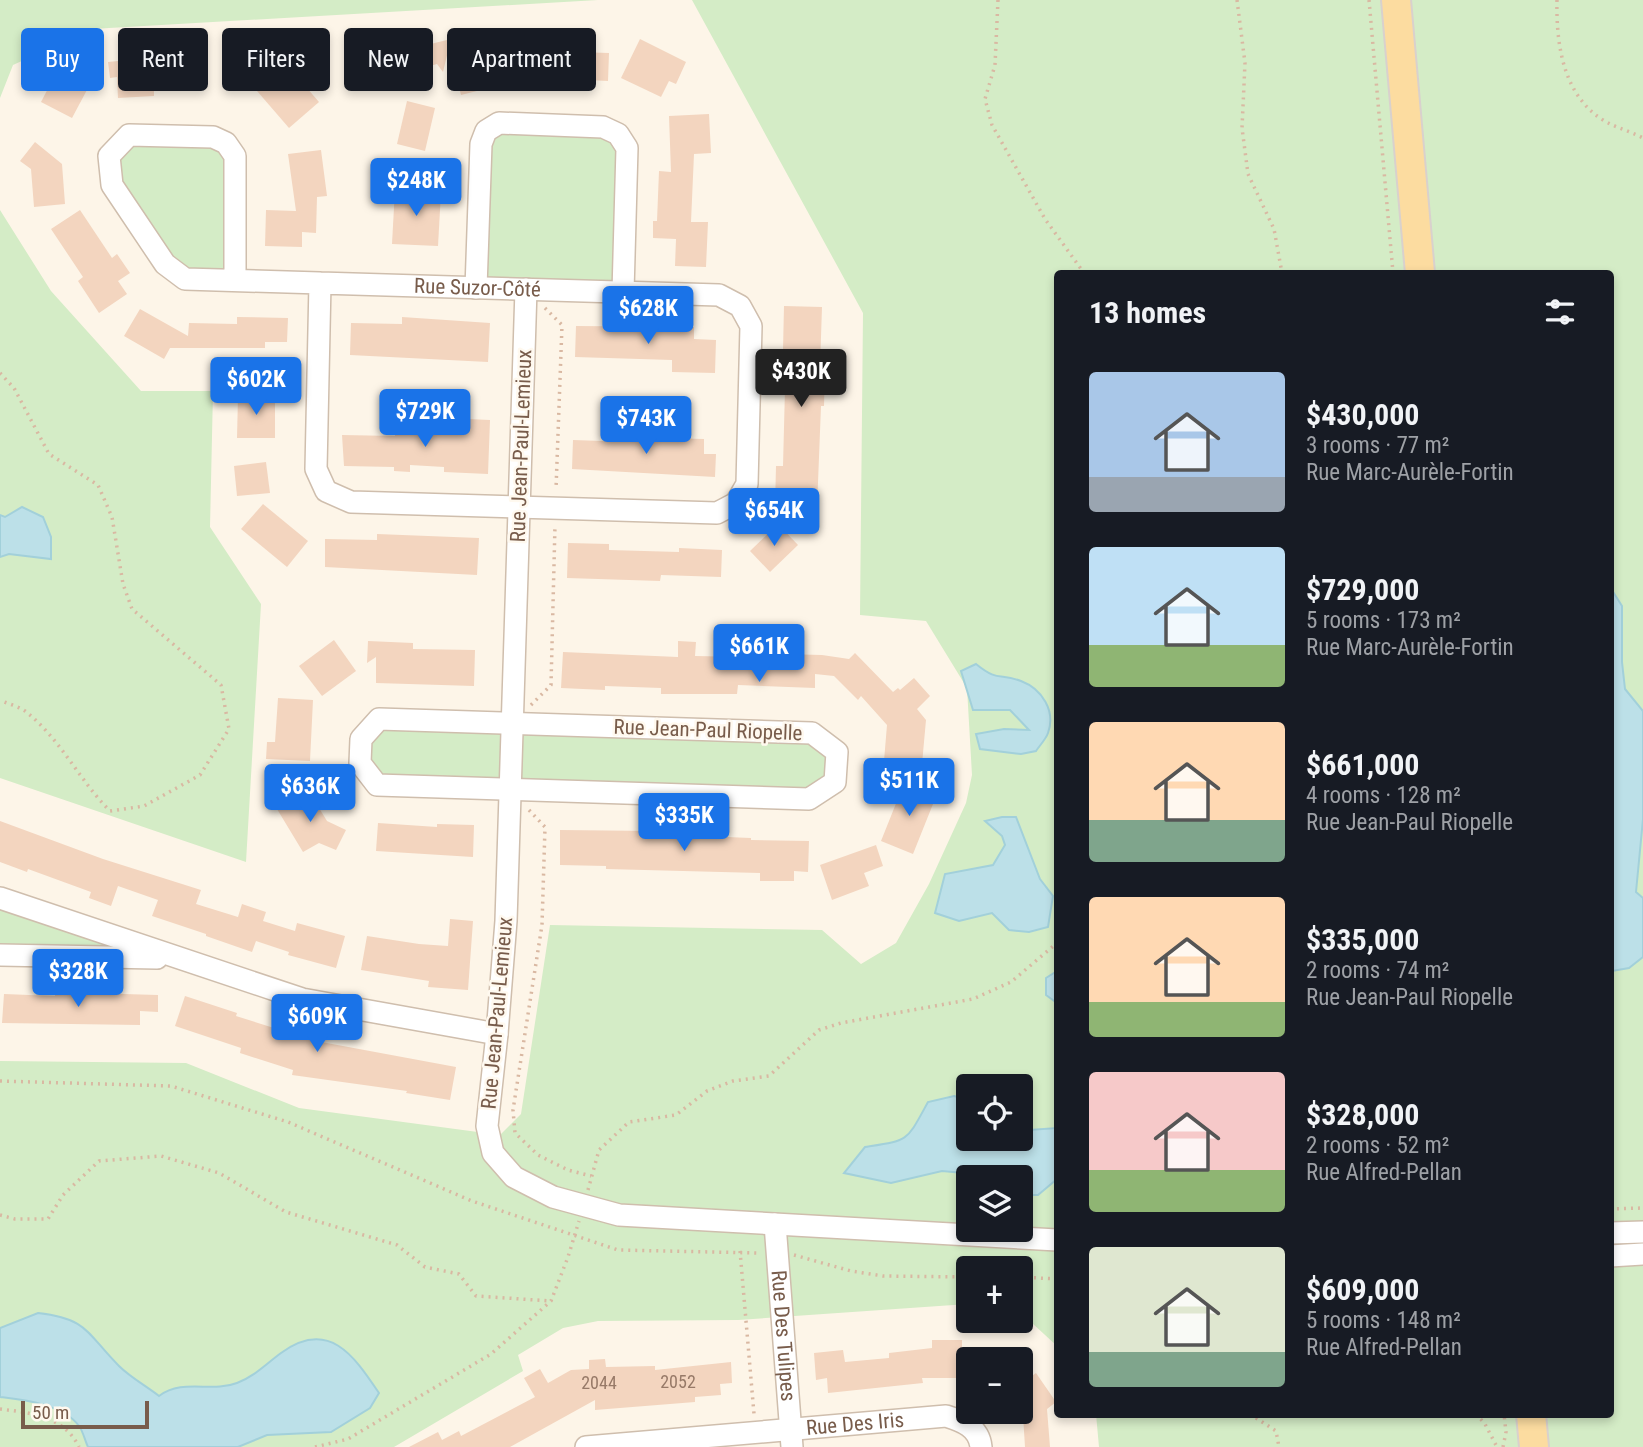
<!DOCTYPE html>
<meta charset="utf-8">
<style>
:root{--surface:#171b24;--page:#20242c;--text:#f1f3f6;--muted:#9ea1a6;--accent:#1a73e8}
body{margin:0;font-family:"Roboto Condensed",sans-serif;background:var(--page);color:var(--text);height:100vh;display:flex;flex-direction:column;font-size:26px;white-space:nowrap}
*{box-sizing:border-box;margin:0}
p{font-size:23px;color:var(--muted)}
.icon{flex:none;width:38px;height:38px;fill:none;stroke:currentColor;stroke-width:2;stroke-linecap:round;stroke-linejoin:round}
.map{position:relative;flex:1;overflow:hidden}
.sheet{position:absolute;left:1054px;top:270px;width:560px;height:1148px;display:flex;flex-direction:column;background:var(--surface);border-radius:7px;box-shadow:0 4px 10px #0003}
.sheet>*{flex:none}
.hud{position:absolute;left:21px;top:28px;width:665px;height:63px;display:flex;gap:14px}
.controls{position:absolute;left:956px;top:1074px;display:grid;gap:14px}
.controls a{display:grid;place-items:center;width:77px;height:77px;border-radius:7px;background:var(--surface);box-shadow:0 4px 10px #0003;font-size:35px}
.scale{position:absolute;left:21px;bottom:18px;width:128px;box-sizing:border-box;padding-left:7px;border:4px solid #785c4b;border-top:0;font-size:19px;line-height:24px;white-space:nowrap;color:#785c4b;-webkit-text-stroke:5px #fff9ef;paint-order:stroke}
.price{position:absolute;translate:-50% -60px;padding:0 16px;border-radius:7px;background:var(--accent);color:#fff;font-size:23px;line-height:46px;filter:drop-shadow(0 2px 4px #0008)}
.price::after{content:'';position:absolute;left:50%;top:42px;width:21px;height:16px;margin-left:-10px;background:inherit;clip-path:polygon(0 0,100% 0,50% 100%)}
.price.current{background:#222;color:#fff}
ul{padding:0;list-style:none}
li{display:flex;align-items:center;gap:21px;height:175px;padding:0 35px}
li span{display:grid;place-items:center;flex:none;width:196px;height:140px;border-radius:7px;color:#555}
li>.icon{margin-inline-start:auto}
span .icon{width:84px;height:84px;fill:#fffc;stroke-width:1}
li b{font-size:30px}
h2{display:flex;justify-content:space-between;align-items:center;height:84px;padding:0 35px;font-size:30px}
.tag{padding:0 24px;border-radius:7px;background:var(--surface);box-shadow:0 4px 10px #0003;font-size:24px;line-height:63px}
.tag.current{background:var(--accent);color:#fff}
.map>svg:first-child{display:block}
.green{fill:#d4ecc6;fill-rule:evenodd}
.water{fill:#bce0e8;stroke:#a2d0da;stroke-width:2}
.building{fill:#f3d5bf}
.lines{fill:none;stroke-linecap:round;stroke-linejoin:round}
.minor-casing{stroke:#cfbead;stroke-width:24}
.major-casing{stroke:#d9d1cd;stroke-width:32}
.path{stroke:#d9b8a2;stroke-width:3.5;stroke-dasharray:2 5;stroke-linecap:butt}
.minor{stroke:#fff;stroke-width:21}
.major{stroke:#fcdca0;stroke-width:28}
.labels{text-anchor:middle;stroke-width:5;stroke-linejoin:round;paint-order:stroke}
.number-label{font-size:18px;fill:#977a68}
.street-label{font-size:21px;fill:#785c4b;stroke:#fff9ef}
</style>
<div class="map">
<svg width="1643" height="1447" viewBox="0 0 1643 1447">
<rect width="100%" height="100%" fill="#fdf5e8"/>
<g class="green">
<path d="M0,0H598L92,29L13,65L0,98Z"/>
<path d="M692,0H1643V1447H1099L1096,1414H1610V273H1057V1346L1020,1312V1269H968V1304L738,1320L598,1321L563,1328L518,1355L523,1371L394,1447H0V1061L186,1063L299,1108L500,1135L521,1114L550,925L822,930L861,964L896,943L929,884L966,803L972,775L967,688L926,621L860,615L863,313ZM968,1087H1020V1139H968ZM968,1178H1020V1230H968Z"/>
<path d="M486,131L618,134L623,292L476,288Z"/>
<path d="M129,135L226,143L235,280L165,264L109,156Z"/>
<path d="M0,210L51,291L141,391H213L210,527L261,604L246,862L0,778Z"/>
<path d="M379,719L812,733L837,752L835,782L809,799L377,785L361,739Z"/>
<path d="M0,898L177,958L0,955Z"/>
</g>
<g class="water">
<path d="M22,507L43,517L51,537V559L9,554L0,557V515L5,517Z"/>
<path d="M1610,587L1622,606V662L1625,689L1643,711V819L1636,892L1643,898V957L1629,968L1612,971L1610,970Z"/>
<path d="M976,664C998,682 999,673 1021,681C1042,689 1056,711 1048,733C1046,739 1040,745 1036,751L1021,754L980,749L976,734L1004,729L1029,730L1010,710H973L961,671Z"/>
<path d="M1002,817H1016L1040,879L1053,896L1048,927L1029,932L1009,930L992,913L959,921L935,913L945,874L993,865L1005,845L1002,836L985,821Z"/>
<path d="M1057,971V1003L1046,995V978Z"/>
<path d="M954,1096L968,1100V1139H1020V1125L1029,1130L1057,1128V1179L1038,1195H1020V1178H976L964,1173L942,1171L891,1183L844,1173L865,1147C910,1140 906,1142 928,1102Z"/>
<path d="M38,1313C89,1319 86,1333 119,1366C130,1377 146,1386 159,1396C183,1378 211,1393 237,1383C255,1376 266,1364 281,1353C329,1318 354,1356 379,1393L370,1408L331,1432L267,1435L238,1447H88C85,1441 83,1431 79,1426C63,1404 24,1400 0,1397V1328Z"/>
</g>
<g class="building">
<path d="M497,35L530,37V47L549,48L548,51L609,53L608,81L587,80V86L557,85V73L519,71L520,64L482,62L489,88L461,95L449,48Z"/>
<path d="M451,39L443,72L437,64L412,71L406,50Z"/>
<path d="M640,39L686,62L676,84L669,81L661,97L621,78Z"/>
<path d="M65,56L96,73L72,118L41,102Z"/>
<path d="M167,56L169,83L154,84V96L118,98L117,77L110,78L108,62Z"/>
<path d="M281,58L319,102L289,128L251,84Z"/>
<path d="M407,101L435,108L425,151L397,144Z"/>
<path d="M709,114L711,153L694,154L691,222H708L706,267L675,266L676,239L653,238V221H657L659,171L671,172L669,116Z"/>
<path d="M35,142L62,164L65,204L34,207L31,169L20,161Z"/>
<path d="M321,150L327,196L317,197L316,233L302,232V247L265,246L266,210L296,211L288,154Z"/>
<path d="M395,189L441,192L438,246L392,244Z"/>
<path d="M80,210L112,258L117,254L130,273L118,281L127,294L99,313L78,281L83,277L51,229Z"/>
<path d="M784,306L822,307L820,367H825L824,406H821L817,508L775,507L776,466H783L786,350H783Z"/>
<path d="M140,309L188,336L189,323L237,324V317L288,318L287,342H265V348H170L164,359L124,336Z"/>
<path d="M402,317L490,323L488,362L350,355L351,323L402,324Z"/>
<path d="M576,326L694,327V339L716,340L715,373L672,372V360L575,357Z"/>
<path d="M238,396H275V438H237Z"/>
<path d="M446,418L490,420L488,474L444,472V467L410,465V472L394,471V467L344,466L342,435L395,436V432L445,434Z"/>
<path d="M631,433L663,435V438L704,439V454H716L715,477L572,469L573,440L631,442Z"/>
<path d="M266,462L270,493L237,496L234,466Z"/>
<path d="M263,504L308,541L287,567L241,529Z"/>
<path d="M778,524L798,545L770,572L750,551Z"/>
<path d="M377,534L479,538L477,575L325,567V539L377,540Z"/>
<path d="M568,543L609,544V550L679,552V548L722,550L721,577L661,575L660,581L567,578Z"/>
<path d="M334,640L356,671L322,696L299,666Z"/>
<path d="M368,641L413,643V649L475,650L474,686L376,683V657L367,663Z"/>
<path d="M678,641L696,642L695,656L745,657V653L822,655L849,659L855,653L893,692L898,688L900,690L914,678L930,696L917,709L926,720L922,764L884,761L887,725L861,696L858,700L834,676L815,674V688L738,685L737,694H661V688L605,686V690L561,688L563,652L678,657Z"/>
<path d="M278,698L313,700L310,761L266,759L267,742H275Z"/>
<path d="M905,781L937,794L913,854L881,841Z"/>
<path d="M308,790L327,821L346,830L336,850L319,843L303,852L277,809Z"/>
<path d="M0,821L103,859L201,890L196,904L238,917L242,904L266,912L263,921L295,931L297,923L345,936L336,968L288,955L289,952L256,941L252,952L206,936V934L152,916L158,900L118,886L111,906L89,898L91,892L28,869L27,872L0,862Z"/>
<path d="M378,823L437,827V824L474,825L473,857L376,851Z"/>
<path d="M560,830L652,831V834L751,838V840L809,841L808,872L794,871V881H760V873L606,869V866L560,865Z"/>
<path d="M876,845L883,866L864,873L869,886L832,900L820,865Z"/>
<path d="M450,919L473,921L468,990L428,987L429,981L361,970L367,936L419,944L448,946Z"/>
<path d="M55,992L158,995V1012L140,1011V1025L2,1023L4,994L55,996Z"/>
<path d="M185,996L237,1013L236,1016L290,1033L289,1036L456,1067L450,1100L406,1093L407,1091L292,1075L293,1070L240,1053L241,1048L175,1026Z"/>
<path d="M932,1340H962V1378H922L923,1383L828,1393L827,1378L816,1380L814,1353L843,1350L845,1362L889,1358V1353L932,1348Z"/>
<path d="M605,1359L606,1367L655,1366V1370L731,1362L732,1383L720,1384L721,1395L695,1397V1402L595,1410V1400L510,1447H409L438,1432L442,1440L459,1431L461,1436L535,1397L524,1378L540,1369L548,1383L571,1370L589,1369V1360Z"/>
<path d="M1036,1373L1056,1402L1047,1409L1050,1447H1025L1023,1415L1020,1412V1385Z"/>
</g>
<g class="lines">
<defs>
<g id="minor">
<path id="s1" d="M235,280V156L226,143L213,137L129,135L109,156L112,185L165,264L185,279L719,295L740,306L751,326L747,484L736,503L717,513L351,502L326,491L316,469L320,283"/>
<path d="M476,288L481,144L486,131L499,123L603,127L618,134L627,148L623,292"/>
<path d="M526,289L506,921L497,1034L487,1126L493,1153L514,1177L553,1197L619,1215L1057,1240"/>
<path d="M379,719L812,733L837,752L835,782L809,799L377,785L360,763L361,739Z"/>
<path d="M0,898L302,999L497,1034"/>
<path d="M0,955L157,958"/>
<path id="s2" d="M775,1224L792,1447"/>
<path d="M1610,1233L1643,1232"/>
<path d="M1610,1256L1643,1254"/>
<path id="s3" d="M586,1447L946,1416C962,1421 979,1427 981,1447"/>
</g>
<g id="major">
<path d="M1396,0L1420,273"/>
<path d="M1531,1414L1534,1447"/>
</g>
</defs>
<use href="#minor" class="minor-casing"/>
<use href="#major" class="major-casing"/>
<g class="path">
<path d="M998,0L995,65L985,99L992,125L1045,219L1084,273"/>
<path d="M1237,0L1245,63L1242,128L1248,174L1274,229L1282,273"/>
<path d="M1369,0L1393,273"/>
<path d="M1557,0C1556,44 1563,95 1603,120C1616,128 1630,131 1643,138"/>
<path d="M545,308L562,325L556,489"/>
<path d="M0,373L14,388L49,454L98,485L112,517L123,584L132,609L221,685L229,729L200,775L144,806L110,811C79,780 60,738 25,711C18,706 8,704 0,700"/>
<path d="M531,705L551,685L555,525"/>
<path d="M529,810L545,827L542,925L513,1110L515,1133L538,1155L568,1170L591,1176"/>
<path d="M0,1081L171,1086L288,1122L472,1201L618,1250L758,1253"/>
<path d="M588,1190L599,1150L629,1122L676,1115L707,1091L733,1081L769,1076L819,1030L841,1023L973,999L1011,982L1057,943"/>
<path d="M1610,1209L1643,1208"/>
<path d="M0,1215L15,1219H48L63,1195L99,1161L161,1156L219,1173L286,1212L397,1245L425,1267L459,1274L476,1296L551,1301"/>
<path d="M740,1251L754,1414"/>
<path d="M794,1255L851,1271L883,1276L968,1277"/>
<path d="M1020,1277L1057,1279"/>
<path d="M0,1409C31,1413 64,1416 79,1447"/>
<path d="M1250,1414L1276,1431L1279,1447"/>
<path d="M1476,1414L1485,1424L1497,1447"/>
<path d="M315,1447L348,1439L491,1354L551,1301L568,1257L579,1221"/>
<path d="M1503,1447L1506,1432L1504,1414"/>
</g>
<use href="#minor" class="minor"/>
<use href="#major" class="major"/>
</g>
<g class="labels">
<g class="number-label">
<text x="678" y="1388">2052</text>
<text x="599" y="1389">2044</text>
</g>
<g class="street-label">
<text dy="7" stroke="none"><textPath href="#s1" startOffset="709">Rue Suzor-Côté</textPath></text>
<text transform="translate(521 446) rotate(-88)" y="7">Rue Jean-Paul-Lemieux</text>
<text transform="translate(708 730) rotate(2)" y="7">Rue Jean-Paul Riopelle</text>
<text transform="translate(497 1013) rotate(-85)" y="7">Rue Jean-Paul-Lemieux</text>
<text dy="7" stroke="none"><textPath href="#s2" startOffset="112">Rue Des Tulipes</textPath></text>
<text dy="7" stroke="none"><textPath href="#s3" startOffset="270">Rue Des Iris</textPath></text>
</g>
</g>
</svg>
<div class="controls">
<a><svg class="icon" aria-label="locate" viewBox="0 0 24 24"><circle cx="12" cy="12" r="6"/><path d="M12 2v4M12 18v4M2 12h4M18 12h4"/></svg></a>
<a><svg class="icon" aria-label="layers" viewBox="0 0 24 24"><path d="M12 4l9 5-9 5-9-5zM3 14l9 5 9-5"/></svg></a>
<a>+</a>
<a>−</a>
</div>
<div class="scale">50 m</div>
<b class="price" style="left:416px;top:218px">$248K</b>
<b class="price" style="left:648px;top:346px">$628K</b>
<b class="price current" style="left:801px;top:409px">$430K</b>
<b class="price" style="left:256px;top:417px">$602K</b>
<b class="price" style="left:425px;top:449px">$729K</b>
<b class="price" style="left:646px;top:456px">$743K</b>
<b class="price" style="left:774px;top:548px">$654K</b>
<b class="price" style="left:759px;top:684px">$661K</b>
<b class="price" style="left:909px;top:818px">$511K</b>
<b class="price" style="left:310px;top:824px">$636K</b>
<b class="price" style="left:684px;top:853px">$335K</b>
<b class="price" style="left:78px;top:1009px">$328K</b>
<b class="price" style="left:317px;top:1054px">$609K</b>
<div class="hud">
<a class="tag current">Buy</a>
<a class="tag">Rent</a>
<a class="tag">Filters</a>
<a class="tag">New</a>
<a class="tag">Apartment</a>
</div>
<section class="sheet">
<h2>13 homes<svg class="icon" aria-label="filters" viewBox="0 0 24 24"><path d="M4 7h16M4 17h16"/><circle cx="9" cy="7" r="2"/><circle cx="15" cy="17" r="2"/></svg></h2>
<ul>
<li><span style="background:linear-gradient(#a9c7e8 75%,#9aa5b1 0)"><svg class="icon" aria-label="home" viewBox="0 0 24 24"><path d="M3 11l9-7 9 7M6 9v11h12V9"/></svg></span><div><b>$430,000</b><p>3 rooms · 77 m²</p><p>Rue Marc-Aurèle-Fortin</p></div></li>
<li><span style="background:linear-gradient(#bfe0f5 70%,#8fb573 0)"><svg class="icon" aria-label="home" viewBox="0 0 24 24"><path d="M3 11l9-7 9 7M6 9v11h12V9"/></svg></span><div><b>$729,000</b><p>5 rooms · 173 m²</p><p>Rue Marc-Aurèle-Fortin</p></div></li>
<li><span style="background:linear-gradient(#ffd9b3 70%,#7fa58c 0)"><svg class="icon" aria-label="home" viewBox="0 0 24 24"><path d="M3 11l9-7 9 7M6 9v11h12V9"/></svg></span><div><b>$661,000</b><p>4 rooms · 128 m²</p><p>Rue Jean-Paul Riopelle</p></div></li>
<li><span style="background:linear-gradient(#ffd9b3 75%,#8fb573 0)"><svg class="icon" aria-label="home" viewBox="0 0 24 24"><path d="M3 11l9-7 9 7M6 9v11h12V9"/></svg></span><div><b>$335,000</b><p>2 rooms · 74 m²</p><p>Rue Jean-Paul Riopelle</p></div></li>
<li><span style="background:linear-gradient(#f6c9c9 70%,#8fb573 0)"><svg class="icon" aria-label="home" viewBox="0 0 24 24"><path d="M3 11l9-7 9 7M6 9v11h12V9"/></svg></span><div><b>$328,000</b><p>2 rooms · 52 m²</p><p>Rue Alfred-Pellan</p></div></li>
<li><span style="background:linear-gradient(#dfe7d0 75%,#7fa58c 0)"><svg class="icon" aria-label="home" viewBox="0 0 24 24"><path d="M3 11l9-7 9 7M6 9v11h12V9"/></svg></span><div><b>$609,000</b><p>5 rooms · 148 m²</p><p>Rue Alfred-Pellan</p></div></li>
</ul>
</section>
</div>
